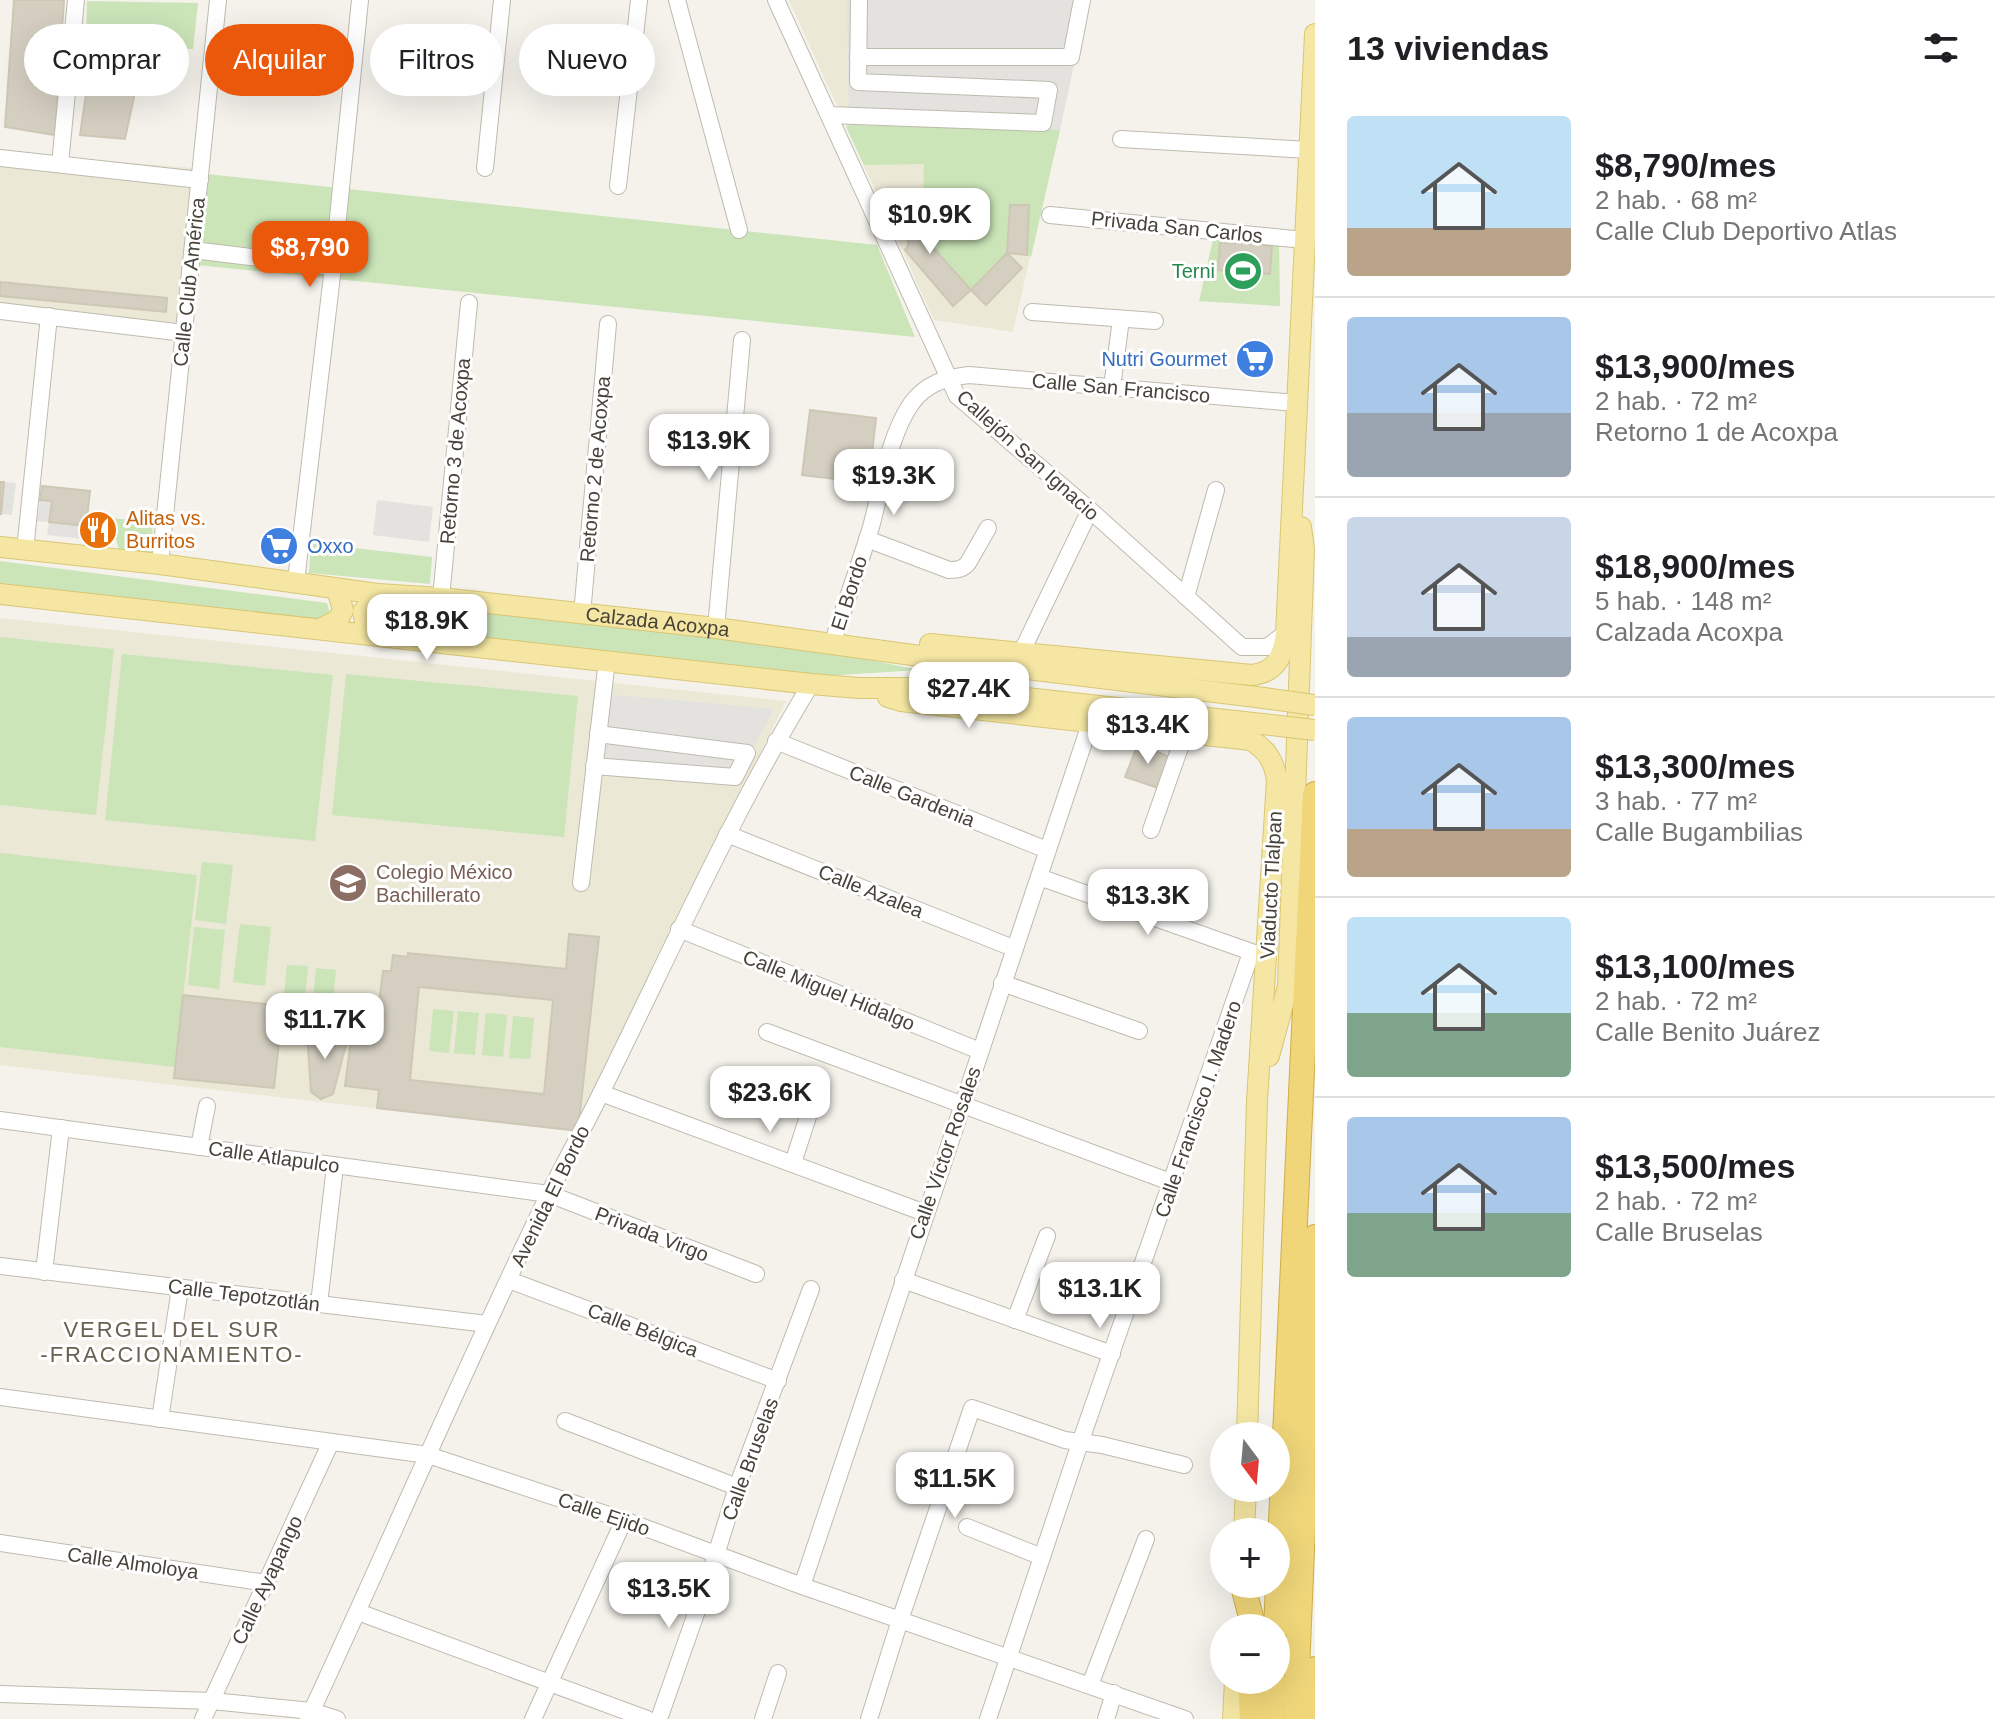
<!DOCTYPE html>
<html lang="es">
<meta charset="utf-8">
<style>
:root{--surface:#fff;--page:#f2f2f2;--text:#202124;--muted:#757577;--line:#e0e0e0;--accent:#ea580c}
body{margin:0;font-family:Helvetica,sans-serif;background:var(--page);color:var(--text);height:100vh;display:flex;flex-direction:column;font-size:30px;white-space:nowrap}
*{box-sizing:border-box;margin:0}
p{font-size:26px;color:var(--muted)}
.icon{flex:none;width:44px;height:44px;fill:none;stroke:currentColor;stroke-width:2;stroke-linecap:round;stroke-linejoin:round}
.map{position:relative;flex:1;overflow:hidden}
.sheet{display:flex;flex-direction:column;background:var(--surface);width:680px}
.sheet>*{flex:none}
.banner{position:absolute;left:24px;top:24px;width:760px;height:72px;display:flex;gap:16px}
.needle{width:52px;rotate:164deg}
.fabs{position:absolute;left:1210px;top:1422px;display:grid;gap:16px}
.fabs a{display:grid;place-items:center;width:80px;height:80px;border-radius:50%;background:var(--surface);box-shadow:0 8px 32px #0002;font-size:40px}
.price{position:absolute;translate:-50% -68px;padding:0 18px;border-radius:16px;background:#fff;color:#222;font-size:26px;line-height:52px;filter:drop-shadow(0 2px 4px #0008)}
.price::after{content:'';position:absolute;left:50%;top:48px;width:24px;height:18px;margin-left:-12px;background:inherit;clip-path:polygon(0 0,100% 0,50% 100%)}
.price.active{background:var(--accent);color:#fff}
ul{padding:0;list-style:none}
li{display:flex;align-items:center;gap:24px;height:200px;padding:0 32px}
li+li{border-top:2px solid var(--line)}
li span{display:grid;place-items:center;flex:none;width:224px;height:160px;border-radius:8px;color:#555}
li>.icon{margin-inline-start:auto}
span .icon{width:96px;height:96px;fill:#fffc;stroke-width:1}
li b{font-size:34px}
h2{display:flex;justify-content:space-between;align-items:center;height:96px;padding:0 32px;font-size:34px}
.chip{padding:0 28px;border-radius:36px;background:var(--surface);box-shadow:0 8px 32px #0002;font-size:28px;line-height:72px}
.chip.active{background:var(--accent);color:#fff}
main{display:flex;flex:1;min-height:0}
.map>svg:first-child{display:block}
.education{fill:#ebe8d6}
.green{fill:#cbe4b8}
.parking{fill:#e3e2df}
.building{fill:#d4cfc1;stroke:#cec7b5;stroke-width:2;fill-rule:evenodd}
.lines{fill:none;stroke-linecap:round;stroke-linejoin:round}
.minor-casing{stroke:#bebbae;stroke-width:18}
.major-casing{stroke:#d9c673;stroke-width:22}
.highway-casing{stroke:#cfad49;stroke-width:26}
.minor{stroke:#fff;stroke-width:16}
.major{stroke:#f5e7a3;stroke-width:20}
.highway{stroke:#f0d679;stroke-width:24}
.major-bridge-casing{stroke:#d9c673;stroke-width:22;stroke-linecap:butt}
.major-bridge{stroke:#f5e7a3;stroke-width:20}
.labels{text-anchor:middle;stroke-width:6;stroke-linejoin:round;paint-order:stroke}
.street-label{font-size:20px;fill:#474339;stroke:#fff}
.leisure-label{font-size:20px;fill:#27864d;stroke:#fff;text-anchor:end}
.shop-label{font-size:20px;fill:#366cbe;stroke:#fff;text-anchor:end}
.food-label{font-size:20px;fill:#c56008;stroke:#fff;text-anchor:start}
.education-label{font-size:20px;fill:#785e54;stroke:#fff;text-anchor:start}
.neighbourhood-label{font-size:22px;letter-spacing:2px;fill:#696251;stroke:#fff}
</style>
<main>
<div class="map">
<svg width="1315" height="1719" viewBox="0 0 1315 1719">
<rect width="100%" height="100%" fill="#f4f2eb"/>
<g class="education">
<path d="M789,0H1088L1013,332L934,320Z"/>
<path d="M0,152L193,168L179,323L0,307Z"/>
<path d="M0,618L786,701L574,1131L0,1065Z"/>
</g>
<g class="green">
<path d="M87,1L198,3L193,49L86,43Z"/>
<path d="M849,125L1060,130L1031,257L1027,255L1029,206L1010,205L1007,253L971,290L928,242V219L923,212L924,164L864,165L846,127Z"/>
<path d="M206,174L877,245L915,337L197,265Z"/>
<path d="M1214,235L1279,241L1280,306L1199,301Z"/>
<path d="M110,518L152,522L154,558L119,550Z"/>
<path d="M311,543L432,557L430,584L309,573Z"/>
<path d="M0,561L327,603L330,613L320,621L0,583Z"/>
<path d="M387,603C566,619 744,634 920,670L806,677L381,628L377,623L376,612Z"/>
<path d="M0,637L114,649L96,815L0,805Z"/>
<path d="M122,654L333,675L315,841L105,820Z"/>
<path d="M346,674L578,696L564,837L332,815Z"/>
<path d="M0,853L197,875L175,1067L0,1047Z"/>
<path d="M202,862L233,865L226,924L195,920Z"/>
<path d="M240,924L271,927L265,986L233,982Z"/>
<path d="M194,927L225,930L219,989L188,985Z"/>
<path d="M287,965L308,966L304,1008L283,1006Z"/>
<path d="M316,968L336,970L332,1011L312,1009Z"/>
<path d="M433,1009L454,1011L449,1053L429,1051Z"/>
<path d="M458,1011L479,1013L475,1055L454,1053Z"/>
<path d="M486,1013L507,1015L503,1057L482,1055Z"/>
<path d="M513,1016L534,1018L530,1059L509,1058Z"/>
</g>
<g class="parking">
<path d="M847,0H1088L1060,130L849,125Z"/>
<path d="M4,482L16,483L12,515L1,514L0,524Z"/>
<path d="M40,500L52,501L49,522L86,526L85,539L47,535L49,522L37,521Z"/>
<path d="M377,500L433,507L429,542L373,535Z"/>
<path d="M604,694L774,709L736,779L595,770Z"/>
</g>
<g class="building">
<path d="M14,0H64L55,135L5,127Z"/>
<path d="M92,52L143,55L125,139L80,135Z"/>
<path d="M1010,205H1029L1027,255L1007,253Z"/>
<path d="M894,210L923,212L928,219V242L971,290L953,306L905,250L908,246V237H901V224L894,223Z"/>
<path d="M1220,242L1272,246L1270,274L1218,270Z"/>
<path d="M1007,253L1022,268L986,305L971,290Z"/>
<path d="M0,282L167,298L166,312L0,296Z"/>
<path d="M810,410L876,418L871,462L865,461L862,482L802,475Z"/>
<path d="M0,482H4L1,514H0Z"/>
<path d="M42,486L90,491L86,526L49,522L52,501L40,500Z"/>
<path d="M266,536L289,538L288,550L279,559L264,557Z"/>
<path d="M1138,744L1170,757L1158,788L1125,777Z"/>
<path d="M569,934L599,937L578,1131L377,1108L379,1090L345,1086L354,1017L377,1019L383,971H391L393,955L408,957V953L566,969ZM419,987L553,1000L544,1094L410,1080Z"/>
<path d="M183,995L283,1006L274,1088L174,1078Z"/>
<path d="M328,1031L348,1037L333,1094L321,1099L311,1092L307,1033Z"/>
</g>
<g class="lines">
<defs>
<g id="minor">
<path d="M677,0L739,230"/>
<path d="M776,0L957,396L1090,510L1242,647H1267L1286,633"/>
<path d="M858,57H1071L1082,0"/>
<path d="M829,115L1043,123L1049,90L858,82L859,0"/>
<path d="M1121,139L1309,150"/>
<path d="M0,158L200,180"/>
<path d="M60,164L76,0"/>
<path d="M485,168L502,0"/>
<path d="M618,186L639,0"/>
<path d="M1050,215L1304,240"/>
<path d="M193,250L333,267"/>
<path d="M0,311L184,333"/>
<path d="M1032,312L1155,321"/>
<path d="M1112,387L1121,319"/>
<path d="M867,539L949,570C958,570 963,569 968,563L988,528"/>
<path d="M25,550L49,316"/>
<path d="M160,564L218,0"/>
<path d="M296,581L333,267L360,0"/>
<path d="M1186,597L1216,490"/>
<path d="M441,598L469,303"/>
<path d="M582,614L608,324"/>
<path d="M716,628L742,340"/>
<path d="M832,644C845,605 859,566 871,527C882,487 888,438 911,404C926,383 945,378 969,375L1296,403"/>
<path d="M1021,653L1090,510"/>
<path d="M776,741L1047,850"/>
<path d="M594,766L735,777L747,753L598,734"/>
<path d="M1151,830L1185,733"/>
<path d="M727,834L1013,948"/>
<path d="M1039,877L1260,955"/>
<path d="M581,883L607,660"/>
<path d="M679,929L980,1051"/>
<path d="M1002,983L1139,1031"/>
<path d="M767,1032L1173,1183"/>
<path d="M601,1093L925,1213"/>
<path d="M0,1120L549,1194L756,1274"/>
<path d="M199,1147L207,1106"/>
<path d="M793,1163L814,1098"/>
<path d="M0,1266L487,1324"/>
<path d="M44,1272L61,1128"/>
<path d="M509,1280L778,1381"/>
<path d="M903,1280L1112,1354"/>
<path d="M319,1304L335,1166"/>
<path d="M1015,1320L1047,1236"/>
<path d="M0,1397L428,1455L624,1520L802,1586L1185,1719"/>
<path d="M160,1419L180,1288"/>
<path d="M565,1421L737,1487"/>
<path d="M967,1527L1042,1557"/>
<path d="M0,1543L266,1583"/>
<path d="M802,1586L1091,721"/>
<path d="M358,1612L647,1719"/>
<path d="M1090,1685L1146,1539"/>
<path d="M0,1694L212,1701L312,1711L337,1719"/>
<path d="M203,1719L331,1442"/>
<path d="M308,1719C389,1545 464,1368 548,1196C565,1161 584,1128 601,1093C669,956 731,815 811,684"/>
<path d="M533,1719L624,1520"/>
<path d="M659,1719L712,1568L737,1487L811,1289"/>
<path d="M763,1719L778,1673"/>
<path d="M869,1719L900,1620L972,1408L1065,1440L1102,1445L1184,1465"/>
<path d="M988,1719L1080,1443L1251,953"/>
<path d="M1106,1719L1114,1693"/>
</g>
<g id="major">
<path id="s1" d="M0,547L160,564L378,594L441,598L716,628L905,654L1264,698"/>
<path d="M0,594L811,684L859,688H935L1262,724"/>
<path d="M322,628L338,620L343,610L337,589"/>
<path d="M374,634L365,621L363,612L378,594"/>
<path d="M930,644L1252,675C1277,672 1283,656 1286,633L1315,34"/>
<path d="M888,697L901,701L1251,740C1267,750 1274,761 1277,780L1257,1101L1247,1436"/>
<path d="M1269,1056L1288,986L1304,549L1301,527"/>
<path d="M1244,1532L1246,1488"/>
<path d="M1233,1719L1235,1680"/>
</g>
<g id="highway">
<path d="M1243,1586L1251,1617L1250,1628"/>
<path d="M1276,1628L1315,794"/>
<path d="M1250,1680L1252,1719"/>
<path d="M1271,1719L1273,1680"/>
<path d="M1295,1719L1315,1237"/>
<path d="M1311,1719L1315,1669"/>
</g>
</defs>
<use href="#minor" class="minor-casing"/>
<use href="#major" class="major-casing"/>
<use href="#highway" class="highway-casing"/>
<use href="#minor" class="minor"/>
<use href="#major" class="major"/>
<use href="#highway" class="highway"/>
<defs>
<g id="major-bridge">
<path d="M1264,698L1315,705"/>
<path d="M1262,724L1315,730"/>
</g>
</defs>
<use href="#major-bridge" class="major-bridge-casing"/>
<use href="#major-bridge" class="major-bridge"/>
</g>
<defs>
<symbol id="stadium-disc" viewBox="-11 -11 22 22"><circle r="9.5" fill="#2e9e5b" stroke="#fff"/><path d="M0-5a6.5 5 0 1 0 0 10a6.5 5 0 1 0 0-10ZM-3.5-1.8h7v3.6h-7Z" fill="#fff"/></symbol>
<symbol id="supermarket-disc" viewBox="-11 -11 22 22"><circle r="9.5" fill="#3f7fe0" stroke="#fff"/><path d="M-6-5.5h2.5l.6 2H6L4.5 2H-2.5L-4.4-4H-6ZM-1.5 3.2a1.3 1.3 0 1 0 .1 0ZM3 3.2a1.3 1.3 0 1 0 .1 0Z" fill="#fff"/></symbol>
<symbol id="restaurant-disc" viewBox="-11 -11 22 22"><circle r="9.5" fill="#e8710a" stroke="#fff"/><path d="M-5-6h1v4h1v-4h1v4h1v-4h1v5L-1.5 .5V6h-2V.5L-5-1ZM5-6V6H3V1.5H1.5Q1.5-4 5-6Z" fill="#fff"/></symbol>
<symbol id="school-disc" viewBox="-11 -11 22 22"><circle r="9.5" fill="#8d6e63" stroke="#fff"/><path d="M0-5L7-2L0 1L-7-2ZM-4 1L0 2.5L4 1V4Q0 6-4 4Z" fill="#fff"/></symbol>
</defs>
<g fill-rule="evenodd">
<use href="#stadium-disc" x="1221" y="249" width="44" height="44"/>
<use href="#supermarket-disc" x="1233" y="337" width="44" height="44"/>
<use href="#restaurant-disc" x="76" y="508" width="44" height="44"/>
<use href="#supermarket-disc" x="257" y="524" width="44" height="44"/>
<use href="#school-disc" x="326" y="861" width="44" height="44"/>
</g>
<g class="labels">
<g class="street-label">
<text transform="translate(1177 227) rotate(6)" y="7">Privada San Carlos</text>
<text transform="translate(189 282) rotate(-84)" y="7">Calle Club América</text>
<text transform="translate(1121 388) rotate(5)" y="7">Calle San Francisco</text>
<text transform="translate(455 451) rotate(-85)" y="7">Retorno 3 de Acoxpa</text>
<text transform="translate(1028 455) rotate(42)" y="7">Callejón San Ignacio</text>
<text transform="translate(595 469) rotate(-85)" y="7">Retorno 2 de Acoxpa</text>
<text transform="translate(849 593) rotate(-72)" y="7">El Bordo</text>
<text dy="7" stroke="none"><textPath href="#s1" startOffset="662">Calzada Acoxpa</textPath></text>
<text transform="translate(912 796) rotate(22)" y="7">Calle Gardenia</text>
<text transform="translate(1271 885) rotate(-87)" y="7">Viaducto Tlalpan</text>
<text transform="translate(871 891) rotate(22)" y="7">Calle Azalea</text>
<text transform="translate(829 990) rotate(22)" y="7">Calle Miguel Hidalgo</text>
<text transform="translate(1198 1109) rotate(-71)" y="7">Calle Francisco I. Madero</text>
<text transform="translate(945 1153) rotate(-71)" y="7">Calle Víctor Rosales</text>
<text transform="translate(274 1157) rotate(8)" y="7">Calle Atlapulco</text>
<text transform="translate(550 1196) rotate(-64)" y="7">Avenida El Bordo</text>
<text transform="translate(652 1234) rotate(21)" y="7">Privada Virgo</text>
<text transform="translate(244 1295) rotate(7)" y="7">Calle Tepotzotlán</text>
<text transform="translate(643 1330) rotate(21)" y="7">Calle Bélgica</text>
<text transform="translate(750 1459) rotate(-70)" y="7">Calle Bruselas</text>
<text transform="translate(604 1514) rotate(19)" y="7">Calle Ejido</text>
<text transform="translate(133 1563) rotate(8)" y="7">Calle Almoloya</text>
<text transform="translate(267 1580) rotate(-65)" y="7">Calle Ayapango</text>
</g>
<g class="leisure-label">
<text x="1215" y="278">Terni</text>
</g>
<g class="shop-label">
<text x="1227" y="366">Nutri Gourmet</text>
<text x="307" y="553" text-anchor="start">Oxxo</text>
</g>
<g class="food-label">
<text x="126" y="525">Alitas vs.<tspan x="126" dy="23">Burritos</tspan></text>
</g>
<g class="education-label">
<text x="376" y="879">Colegio México<tspan x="376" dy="23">Bachillerato</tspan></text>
</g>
<g class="neighbourhood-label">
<text x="172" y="1337">VERGEL DEL SUR<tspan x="172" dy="25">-FRACCIONAMIENTO-</tspan></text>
</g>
</g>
</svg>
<div class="fabs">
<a><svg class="needle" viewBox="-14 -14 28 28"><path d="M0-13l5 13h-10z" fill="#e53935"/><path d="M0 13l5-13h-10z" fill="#757577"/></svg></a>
<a>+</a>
<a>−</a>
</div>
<b class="price" style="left:930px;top:256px">$10.9K</b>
<b class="price active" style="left:310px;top:289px">$8,790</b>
<b class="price" style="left:709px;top:482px">$13.9K</b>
<b class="price" style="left:894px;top:517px">$19.3K</b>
<b class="price" style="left:427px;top:662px">$18.9K</b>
<b class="price" style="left:969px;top:730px">$27.4K</b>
<b class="price" style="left:1148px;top:766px">$13.4K</b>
<b class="price" style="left:1148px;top:937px">$13.3K</b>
<b class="price" style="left:325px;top:1061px">$11.7K</b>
<b class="price" style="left:770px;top:1134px">$23.6K</b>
<b class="price" style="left:1100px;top:1330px">$13.1K</b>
<b class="price" style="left:955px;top:1520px">$11.5K</b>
<b class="price" style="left:669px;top:1630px">$13.5K</b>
<div class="banner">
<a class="chip">Comprar</a>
<a class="chip active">Alquilar</a>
<a class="chip">Filtros</a>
<a class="chip">Nuevo</a>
</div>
</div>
<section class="sheet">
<h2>13 viviendas<svg class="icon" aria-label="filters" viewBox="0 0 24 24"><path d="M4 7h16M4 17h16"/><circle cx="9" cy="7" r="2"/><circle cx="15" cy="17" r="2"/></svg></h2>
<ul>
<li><span style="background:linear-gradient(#bfe0f5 70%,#b9a48a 0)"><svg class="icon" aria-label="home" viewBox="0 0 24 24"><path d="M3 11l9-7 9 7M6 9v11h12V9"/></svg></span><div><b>$8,790/mes</b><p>2 hab. · 68 m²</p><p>Calle Club Deportivo Atlas</p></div></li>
<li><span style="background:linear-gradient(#a9c7e8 60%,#9aa5b1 0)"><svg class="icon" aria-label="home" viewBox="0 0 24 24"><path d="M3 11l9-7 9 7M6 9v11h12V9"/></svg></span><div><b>$13,900/mes</b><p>2 hab. · 72 m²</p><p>Retorno 1 de Acoxpa</p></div></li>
<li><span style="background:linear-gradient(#c9d6e8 75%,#9aa5b1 0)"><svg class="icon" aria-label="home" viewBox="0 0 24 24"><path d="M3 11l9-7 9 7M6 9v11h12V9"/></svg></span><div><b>$18,900/mes</b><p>5 hab. · 148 m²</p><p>Calzada Acoxpa</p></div></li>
<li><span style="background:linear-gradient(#a9c7e8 70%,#b9a48a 0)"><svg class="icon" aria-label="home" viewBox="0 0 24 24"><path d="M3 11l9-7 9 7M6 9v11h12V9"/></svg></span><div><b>$13,300/mes</b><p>3 hab. · 77 m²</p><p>Calle Bugambilias</p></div></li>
<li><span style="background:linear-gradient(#bfe0f5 60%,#7fa58c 0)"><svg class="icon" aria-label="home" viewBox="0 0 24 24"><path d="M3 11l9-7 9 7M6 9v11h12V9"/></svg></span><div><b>$13,100/mes</b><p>2 hab. · 72 m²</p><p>Calle Benito Juárez</p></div></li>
<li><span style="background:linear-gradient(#a9c7e8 60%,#7fa58c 0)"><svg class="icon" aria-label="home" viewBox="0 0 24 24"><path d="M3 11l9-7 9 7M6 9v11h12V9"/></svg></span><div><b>$13,500/mes</b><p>2 hab. · 72 m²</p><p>Calle Bruselas</p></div></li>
</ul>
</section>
</main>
